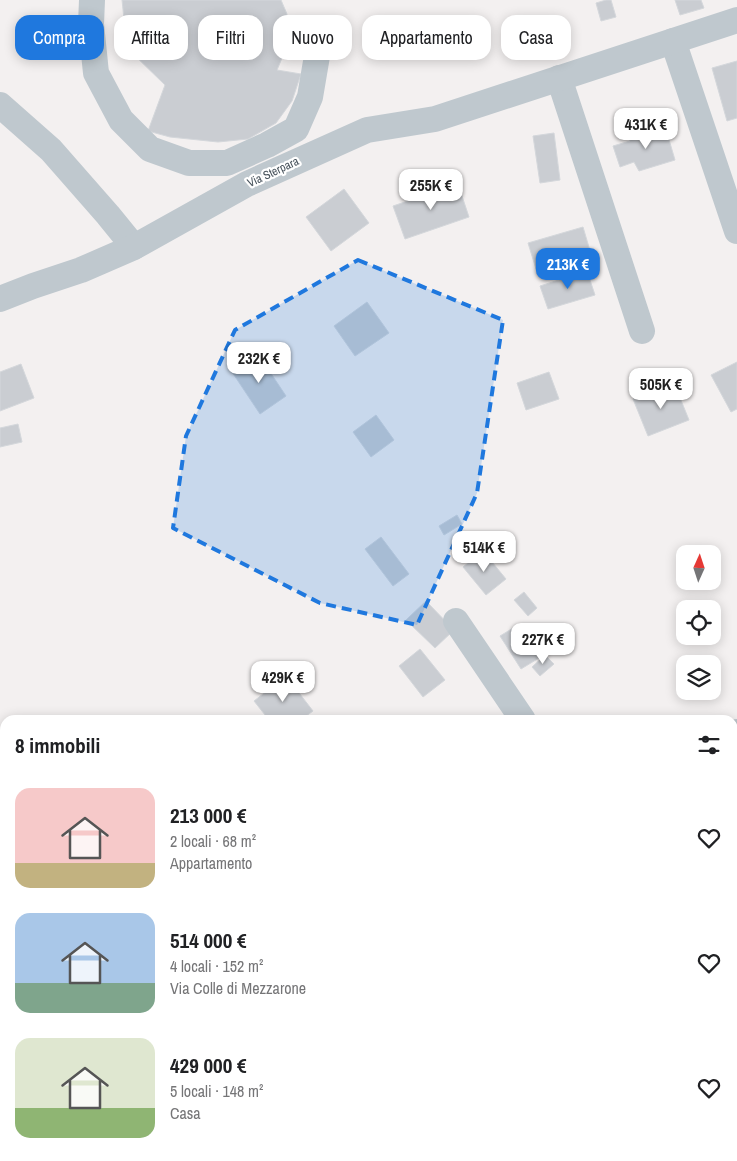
<!DOCTYPE html>
<html lang="it">
<meta charset="utf-8">
<style>
:root{--surface:#fff;--page:#f2f2f2;--text:#202124;--muted:#757577;--accent:#1f78de}
body{margin:0;font-family:"Archivo Narrow",sans-serif;background:var(--page);color:var(--text);height:100vh;display:flex;flex-direction:column;font-size:19px;white-space:nowrap}
*{box-sizing:border-box;margin:0}
p{font-size:16px;color:var(--muted)}
.icon{flex:none;width:28px;height:28px;fill:none;stroke:currentColor;stroke-width:2;stroke-linecap:round;stroke-linejoin:round}
.map{position:relative;flex:1;overflow:hidden}
.details{position:absolute;left:0px;top:715px;width:738px;height:446px;display:flex;flex-direction:column;background:var(--surface);border-radius:15px 15px 0 0;box-shadow:0 2px 12px #0003}
.details>*{flex:none}
.banner{position:absolute;left:15px;top:15px;width:708px;height:45px;display:flex;gap:10px}
.needle{width:32px;rotate:3deg}
.fabs{position:absolute;left:676px;top:545px;display:grid;gap:10px}
.fabs a{display:grid;place-items:center;width:45px;height:45px;border-radius:10px;background:var(--surface);box-shadow:0 2px 12px #0003;font-size:25px}
.price{position:absolute;translate:-50% -42px;padding:0 11px;border-radius:10px;background:#fff;color:#222;font-size:16px;line-height:32px;filter:drop-shadow(0 1px 2px #0008)}
.price::after{content:'';position:absolute;left:50%;top:30px;width:15px;height:11px;margin-left:-8px;background:inherit;clip-path:polygon(0 0,100% 0,50% 100%)}
.price.selected{background:var(--accent);color:#fff}
ul{padding:0;list-style:none}
li{display:flex;align-items:center;gap:15px;height:125px;padding:0 15px}
li span{display:grid;place-items:center;flex:none;width:140px;height:100px;border-radius:15px;color:#555}
li>.icon{margin-inline-start:auto}
span .icon{width:60px;height:60px;fill:#fffc;stroke-width:1}
li b{font-size:21px}
h2{display:flex;justify-content:space-between;align-items:center;height:60px;padding:0 15px;font-size:21px}
.tag{padding:0 18px;border-radius:15px;background:var(--surface);box-shadow:0 2px 12px #0003;font-size:18px;line-height:45px}
.tag.selected{background:var(--accent);color:#fff}
.map>svg:first-child{display:block}
.building{fill:#cacdd2;stroke:#d4d7db}
.lines{fill:none;stroke-linecap:round;stroke-linejoin:round}
.minor{stroke:#bfc8ce;stroke-width:26}
.marked{fill:#1f78de;fill-opacity:0.2;stroke:#1f78de;stroke-width:4;stroke-dasharray:10 6;stroke-linejoin:round}
.labels{text-anchor:middle;stroke-width:4.5;stroke-linejoin:round;paint-order:stroke}
.street-label{font-size:12px;fill:#49545d;stroke:#fff}
</style>
<div class="map">
<svg width="737" height="1161" viewBox="0 0 737 1161">
<rect width="100%" height="100%" fill="#f3f0f0"/>
<g class="building">
<path d="M122,0H281L287,14L285,51L277,70L301,74L292,101L276,123L248,139L218,142L170,137L148,131L165,85L127,48Z"/>
<path d="M606,0H611L616,17L601,21L596,3Z"/>
<path d="M675,0H701L704,8L680,15Z"/>
<path d="M737,61V118L727,121L712,68Z"/>
<path d="M665,126L675,160L639,171L634,162L620,167L613,146L630,141L629,137Z"/>
<path d="M554,133L560,180L540,183L533,136Z"/>
<path d="M458,184L469,217L405,239L393,206Z"/>
<path d="M344,189L369,223L331,251L306,217Z"/>
<path d="M583,227L591,254L536,269L528,243Z"/>
<path d="M587,271L595,295L548,309L540,286Z"/>
<path d="M367,302L389,333L355,356L334,326Z"/>
<path d="M258,354L286,396L260,414L232,372Z"/>
<path d="M737,362V409L731,412L711,375Z"/>
<path d="M21,364L34,398L0,411V372Z"/>
<path d="M549,372L559,399L526,410L517,383Z"/>
<path d="M674,383L689,420L648,436L633,399Z"/>
<path d="M376,415L394,440L371,457L353,432Z"/>
<path d="M18,424L22,442L0,447V428Z"/>
<path d="M457,515L462,524L444,535L439,526Z"/>
<path d="M381,537L409,574L393,586L365,549Z"/>
<path d="M483,551L506,579L486,595L463,567Z"/>
<path d="M524,592L537,608L528,616L514,600Z"/>
<path d="M426,601L454,630L435,648L406,620Z"/>
<path d="M518,625L539,658L521,669L500,636Z"/>
<path d="M420,649L445,680L423,697L399,666Z"/>
<path d="M545,655L554,664L540,676L532,667Z"/>
<path d="M286,676L313,711L301,720H269L254,701Z"/>
<rect x="331" y="1156" width="35" height="5"/>
</g>
<g class="lines">
<g class="minor">
<path d="M92,0L91,24L96,73L121,120L150,149L189,163H227L267,145L296,129L310,97L318,50"/>
<path d="M673,41L737,231"/>
<path d="M559,78L642,331"/>
<path d="M0,105L51,150L108,215L134,247"/>
<path d="M0,299L33,286L81,270L134,247L247,184L367,130L435,119L737,20"/>
<path d="M456,621L523,720"/>
<path d="M732,733L737,732"/>
<path d="M0,1095L5,1097"/>
<path d="M117,1156L126,1161"/>
<path d="M510,1156V1161"/>
<path d="M447,1161V1156"/>
</g>
</g>
<path class="marked" d="M358,260L503,320L477,493L417,625L320,603L173,528L186,436L235,330Z"/>
<g class="labels">
<g class="street-label">
<text transform="translate(273 172) rotate(-25)" y="4">Via Sterpara</text>
</g>
</g>
</svg>
<div class="fabs">
<a><svg class="needle" viewBox="-14 -14 28 28"><path d="M0-13l5 13h-10z" fill="#e53935"/><path d="M0 13l5-13h-10z" fill="#757577"/></svg></a>
<a><svg class="icon" aria-label="locate" viewBox="0 0 24 24"><circle cx="12" cy="12" r="6"/><path d="M12 2v4M12 18v4M2 12h4M18 12h4"/></svg></a>
<a><svg class="icon" aria-label="layers" viewBox="0 0 24 24"><path d="M12 4l9 5-9 5-9-5zM3 14l9 5 9-5"/></svg></a>
</div>
<b class="price" style="left:646px;top:150px">431K €</b>
<b class="price" style="left:431px;top:211px">255K €</b>
<b class="price selected" style="left:568px;top:290px">213K €</b>
<b class="price" style="left:259px;top:384px">232K €</b>
<b class="price" style="left:661px;top:410px">505K €</b>
<b class="price" style="left:484px;top:573px">514K €</b>
<b class="price" style="left:543px;top:665px">227K €</b>
<b class="price" style="left:283px;top:703px">429K €</b>
<div class="banner">
<a class="tag selected">Compra</a>
<a class="tag">Affitta</a>
<a class="tag">Filtri</a>
<a class="tag">Nuovo</a>
<a class="tag">Appartamento</a>
<a class="tag">Casa</a>
</div>
<section class="details">
<h2>8 immobili<svg class="icon" aria-label="filters" viewBox="0 0 24 24"><path d="M4 7h16M4 17h16"/><circle cx="9" cy="7" r="2"/><circle cx="15" cy="17" r="2"/></svg></h2>
<ul>
<li><span style="background:linear-gradient(#f6c9c9 75%,#c2b280 0)"><svg class="icon" aria-label="home" viewBox="0 0 24 24"><path d="M3 11l9-7 9 7M6 9v11h12V9"/></svg></span><div><b>213 000 €</b><p>2 locali · 68 m²</p><p>Appartamento</p></div><svg class="icon" aria-label="heart" viewBox="0 0 24 24"><path d="M12 20l-8-8c-3-5 5-10 8-4 3-6 11-1 8 4z"/></svg></li>
<li><span style="background:linear-gradient(#a9c7e8 70%,#7fa58c 0)"><svg class="icon" aria-label="home" viewBox="0 0 24 24"><path d="M3 11l9-7 9 7M6 9v11h12V9"/></svg></span><div><b>514 000 €</b><p>4 locali · 152 m²</p><p>Via Colle di Mezzarone</p></div><svg class="icon" aria-label="heart" viewBox="0 0 24 24"><path d="M12 20l-8-8c-3-5 5-10 8-4 3-6 11-1 8 4z"/></svg></li>
<li><span style="background:linear-gradient(#dfe7d0 70%,#8fb573 0)"><svg class="icon" aria-label="home" viewBox="0 0 24 24"><path d="M3 11l9-7 9 7M6 9v11h12V9"/></svg></span><div><b>429 000 €</b><p>5 locali · 148 m²</p><p>Casa</p></div><svg class="icon" aria-label="heart" viewBox="0 0 24 24"><path d="M12 20l-8-8c-3-5 5-10 8-4 3-6 11-1 8 4z"/></svg></li>
</ul>
</section>
</div>
